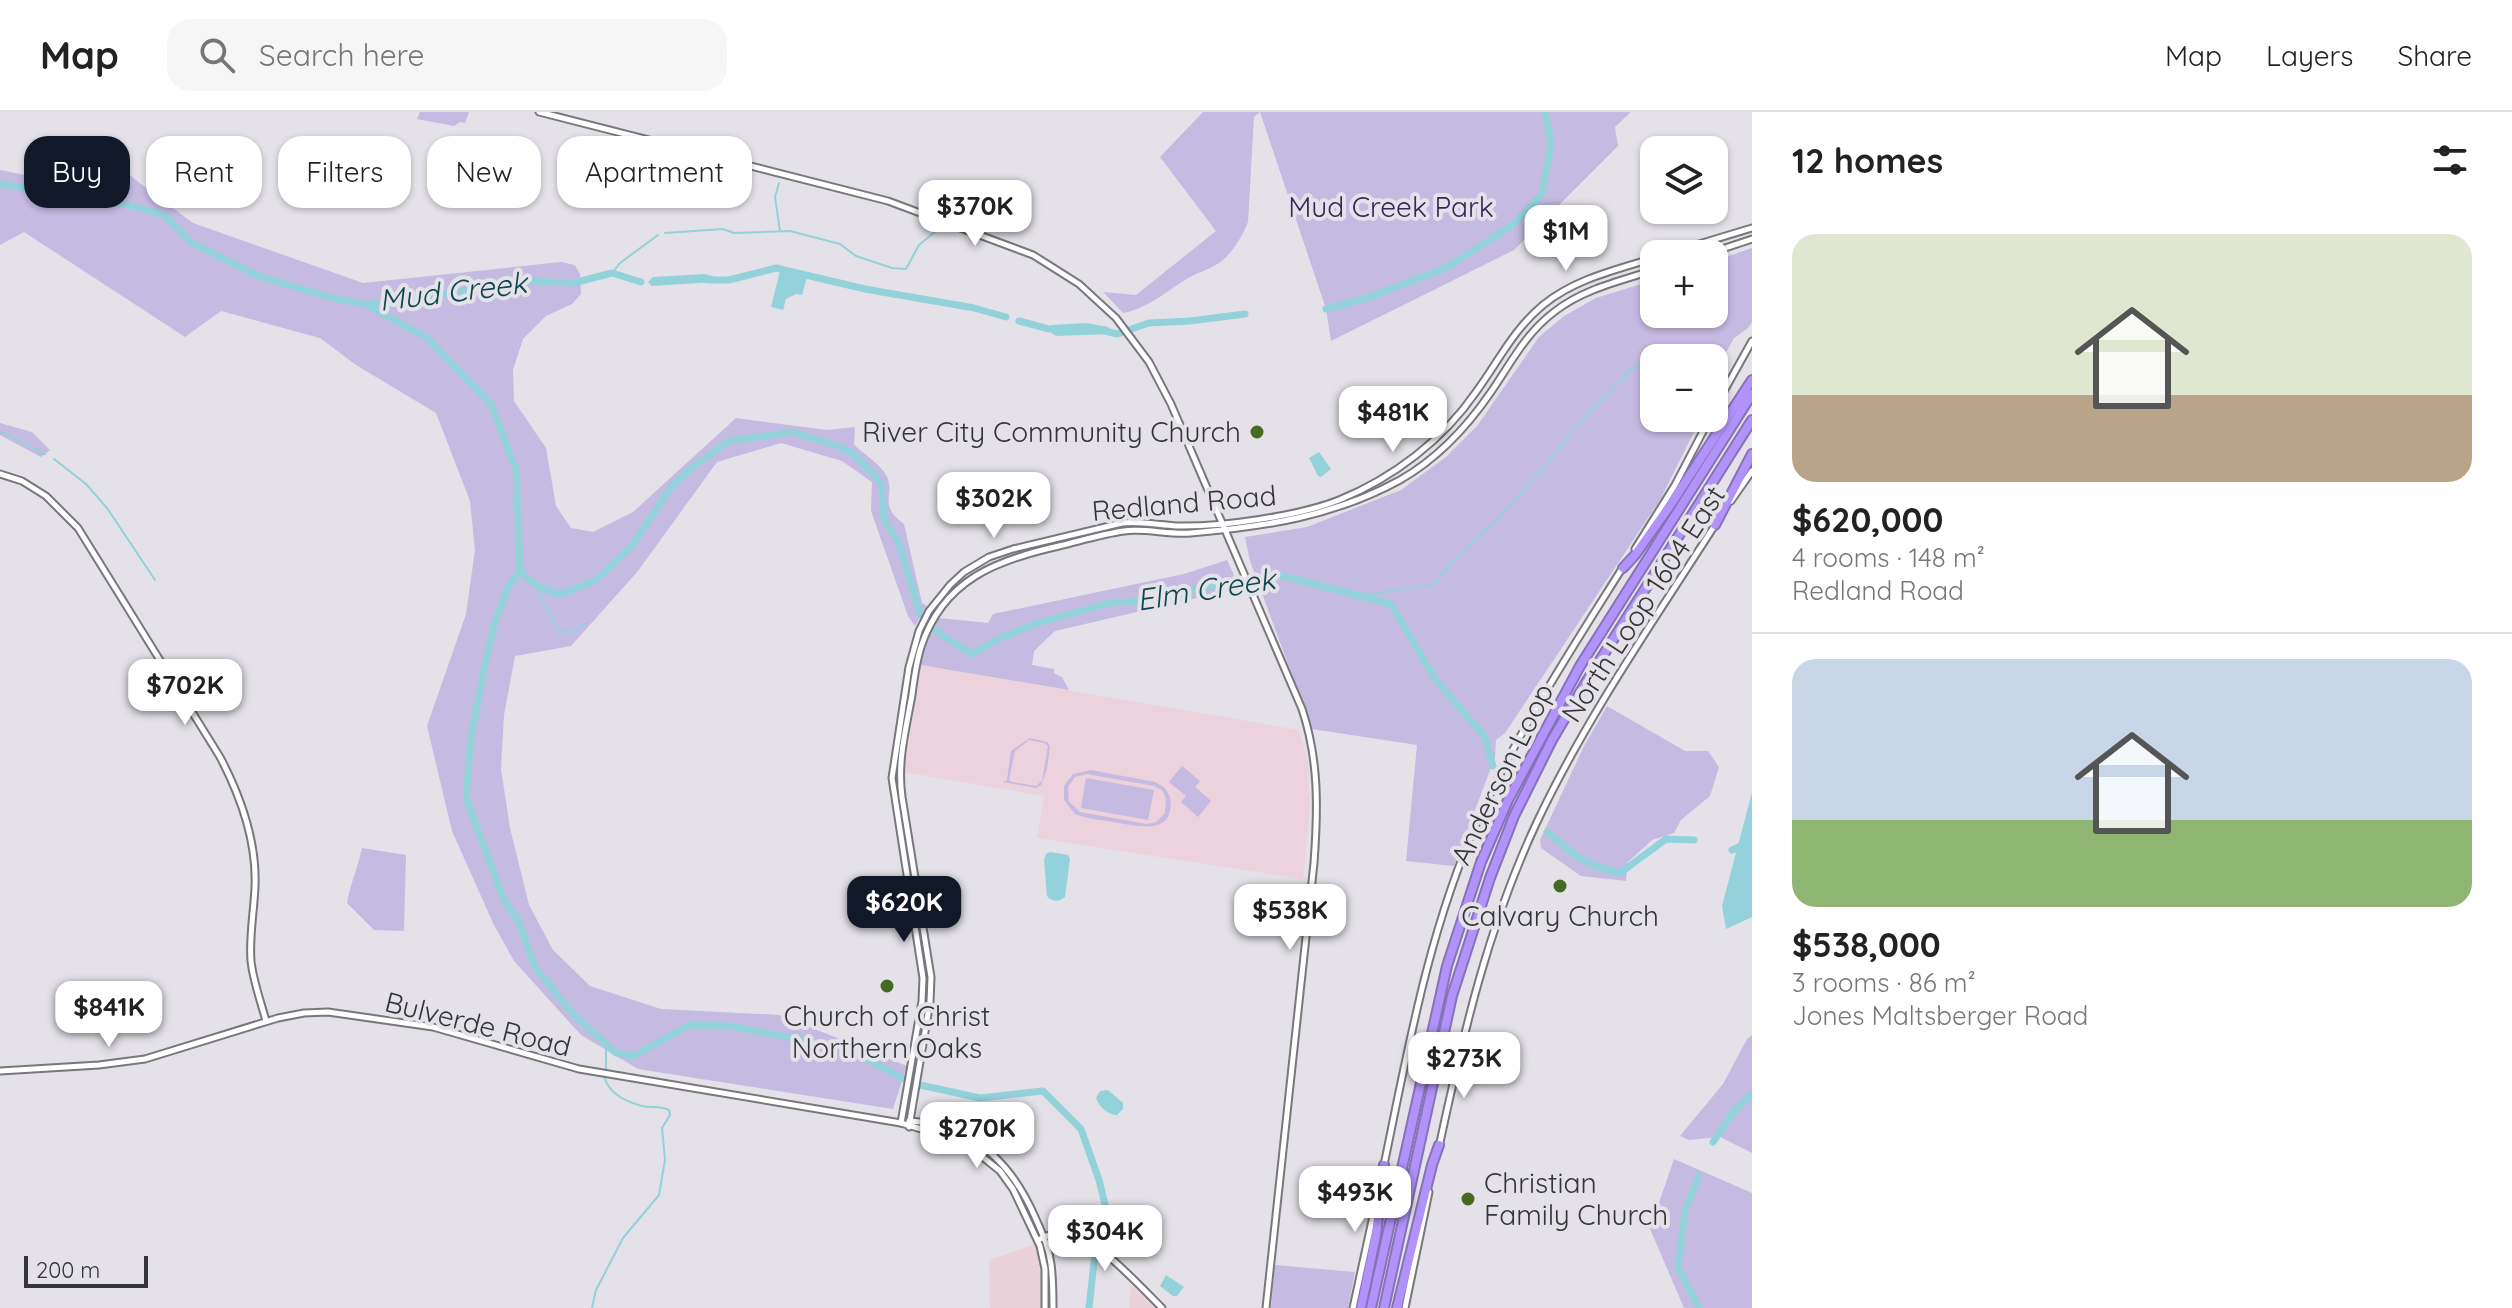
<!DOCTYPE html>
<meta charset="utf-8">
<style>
:root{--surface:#fff;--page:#f6f6f6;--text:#222;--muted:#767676;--line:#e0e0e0;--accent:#111827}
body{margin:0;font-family:Quicksand,sans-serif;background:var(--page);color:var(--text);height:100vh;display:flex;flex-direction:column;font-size:30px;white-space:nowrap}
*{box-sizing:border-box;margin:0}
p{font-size:26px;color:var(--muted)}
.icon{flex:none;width:44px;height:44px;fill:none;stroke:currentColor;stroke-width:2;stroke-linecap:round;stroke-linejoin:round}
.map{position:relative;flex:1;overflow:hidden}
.panel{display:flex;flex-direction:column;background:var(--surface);width:760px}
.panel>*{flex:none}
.banner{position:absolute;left:24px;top:24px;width:760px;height:72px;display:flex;gap:16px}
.fabs{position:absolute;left:1640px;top:24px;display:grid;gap:16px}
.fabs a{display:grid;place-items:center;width:88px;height:88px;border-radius:16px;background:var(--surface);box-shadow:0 2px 6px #0004;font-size:40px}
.scale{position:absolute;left:24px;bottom:20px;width:124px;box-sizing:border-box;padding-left:8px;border:4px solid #353537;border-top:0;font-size:22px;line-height:28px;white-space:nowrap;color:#353537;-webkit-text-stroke:6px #e4e2e8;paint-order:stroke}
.price{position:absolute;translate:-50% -68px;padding:0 18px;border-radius:16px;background:#fff;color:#222;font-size:26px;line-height:52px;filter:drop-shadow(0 2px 4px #0008)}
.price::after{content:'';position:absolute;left:50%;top:48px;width:24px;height:18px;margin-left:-12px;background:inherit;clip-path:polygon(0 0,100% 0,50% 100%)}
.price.active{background:var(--accent);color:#fff}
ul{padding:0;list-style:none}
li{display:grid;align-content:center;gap:16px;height:424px;padding:0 40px}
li+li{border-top:2px solid var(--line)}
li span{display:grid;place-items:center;height:248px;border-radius:24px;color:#555}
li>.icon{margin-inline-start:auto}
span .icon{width:144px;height:144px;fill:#fffc;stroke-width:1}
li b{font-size:34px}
h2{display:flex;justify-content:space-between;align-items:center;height:96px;padding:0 40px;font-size:34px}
.chip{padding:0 28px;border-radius:24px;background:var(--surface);box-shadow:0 2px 6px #0004;font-size:28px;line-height:72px}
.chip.active{background:var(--accent);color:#fff}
header{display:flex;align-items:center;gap:48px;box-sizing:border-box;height:112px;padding:0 40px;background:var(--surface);border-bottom:2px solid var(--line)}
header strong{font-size:38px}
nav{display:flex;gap:44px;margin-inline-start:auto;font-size:28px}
.search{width:560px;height:72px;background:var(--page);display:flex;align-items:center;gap:20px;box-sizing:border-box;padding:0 28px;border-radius:24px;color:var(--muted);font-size:30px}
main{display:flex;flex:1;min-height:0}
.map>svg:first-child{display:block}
.commercial{fill:#ebd2da}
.education{fill:#ebd2dc}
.green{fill:#c5bae2;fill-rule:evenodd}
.water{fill:#93d2db}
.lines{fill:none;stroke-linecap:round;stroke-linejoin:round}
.stream{stroke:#93d2db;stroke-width:2}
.river{stroke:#93d2db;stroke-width:7}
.secondary-casing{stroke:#78777c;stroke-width:9}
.highway-casing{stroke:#8672b6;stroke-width:12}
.secondary{stroke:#fff;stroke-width:5}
.highway{stroke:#b193fb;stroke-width:8}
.poi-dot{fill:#456a24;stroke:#e4e2e8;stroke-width:3}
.labels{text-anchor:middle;stroke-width:8;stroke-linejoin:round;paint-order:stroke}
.park-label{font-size:28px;fill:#39255c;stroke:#e4e2e8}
.poi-label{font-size:28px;fill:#353537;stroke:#e4e2e8}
.street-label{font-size:28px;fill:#353537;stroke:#e4e2e8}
.water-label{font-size:30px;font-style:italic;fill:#0c464d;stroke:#e4e2e8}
</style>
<header>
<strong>Map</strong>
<div class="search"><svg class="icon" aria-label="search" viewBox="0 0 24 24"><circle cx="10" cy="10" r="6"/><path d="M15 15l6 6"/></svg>Search here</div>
<nav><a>Map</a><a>Layers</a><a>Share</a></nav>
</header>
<main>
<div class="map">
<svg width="1752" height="1196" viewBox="0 0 1752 1196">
<rect width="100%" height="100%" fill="#e4e2e8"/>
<g class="commercial">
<path d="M1036,1132L1043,1163V1196H990L989,1148Z"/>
<path d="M1131,1173L1155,1196H1129Z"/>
</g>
<path class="education" d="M921,553L1299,618L1308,650L1310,695L1303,767L1037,726L1044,684L904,660Z"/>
<g class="green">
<path d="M420,0H469L465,11L460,10L454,14L417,7Z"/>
<path d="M1203,0H1631L1615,15L1618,34L1514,138L1331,229L1326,197L1260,0L1254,5L1248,110C1242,125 1232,142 1219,151C1210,157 1199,160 1190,165C1167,178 1150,196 1123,201L1103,180L1136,183L1216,119L1160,45Z"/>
<path d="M0,58L94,77L112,72L128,62L193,111L363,171L561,150L575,153L580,162L581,182L572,192L546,204L523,227L513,258L514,289L546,336L556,394L571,416L593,420L633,400L736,306L827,318L855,315L854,333C863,341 877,350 884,360C899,381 875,391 904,412L922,491L927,494L915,514L908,504L871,399L872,370L842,349L781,331L717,350L638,459L571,534L515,544L504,603L501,657L510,716L529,793L553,838L590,874L661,897L780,903L907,954L893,997L638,957L581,923L514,849L493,811L452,719L427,614L466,502L475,438L470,389L436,301L356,253L320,226L221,199L185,225L24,120L0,133Z"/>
<path d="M1752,136V210L1748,216L1734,226L1714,262V246H1654V306H1701L1660,388L1505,621L1496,628L1495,645L1454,754L1406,749L1417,633L1312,617L1250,449L1245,425L1307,415L1401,378L1446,345L1477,314L1539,225L1564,204L1596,186L1654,168V202H1714V149Z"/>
<path d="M0,311L32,320L50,338L41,345L0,323Z"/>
<path d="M1227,448L1240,476L1055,519L1034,539L1032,553L1054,557V561L1062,565L1069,578L921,553L926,532L939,506L988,511L993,502L1184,462Z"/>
<path d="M1607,594L1685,639H1708L1719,655L1710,684L1681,708L1674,721L1652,728L1627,751L1626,769L1581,764L1541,736L1540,728L1584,634Z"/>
<path d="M1030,626L1047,630L1050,634L1047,657L1041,673L1036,676L1003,670L1007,668L1011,639ZM1029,628L1044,631L1048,634L1042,669L1036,674L1012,670L1009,668L1015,639Z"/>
<path d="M1182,654L1200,669L1195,675L1211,689L1198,705L1181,690L1186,684L1169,670Z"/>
<path d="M1091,658L1155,670L1165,676L1170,685C1176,725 1137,714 1114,710C1101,708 1088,707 1075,702L1064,688V674L1073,662ZM1087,662L1154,674L1162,678L1166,686L1165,701L1156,710L1147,712L1080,700L1069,690L1068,675L1075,665Z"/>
<path d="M1086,666L1154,678L1148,708L1081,696Z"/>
<path d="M362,736L406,743L404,819L374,818L347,791C350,773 358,755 362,736Z"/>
<path d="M1752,923V1041L1720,1025L1689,1028L1680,1024L1723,972L1747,927Z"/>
<path d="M1674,1047L1752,1081V1196H1684L1650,1117Z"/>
<path d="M1275,1153L1355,1160L1348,1196H1271Z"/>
</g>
<g class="water">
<path d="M780,159L807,165L802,183L796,182L786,187L783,198L771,195Z"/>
<path d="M704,162L713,164L715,170L652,174L648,170L653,165Z"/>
<path d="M1087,211L1108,215L1110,222L1056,224L1049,219L1052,213Z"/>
<path d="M1319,340L1331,357L1321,365L1318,364L1309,346Z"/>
<path d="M1752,680V805L1726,817L1722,794Z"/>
<path d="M1050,740L1068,743L1070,747L1065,785C1060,790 1051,790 1047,784L1044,748L1046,742Z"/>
<path d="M1108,978L1123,991V997L1117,1003C1108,1003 1099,995 1096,986L1100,979Z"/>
<path d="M1166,1163L1184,1175L1177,1184H1173L1160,1174Z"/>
</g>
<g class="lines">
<g class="stream">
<path d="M779,71L775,85L780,119"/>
<path d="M665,121L723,117L734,121L790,119L840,132L856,144L892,156L906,157L919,133L937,118"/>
<path d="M612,161L620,151L658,123"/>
<path d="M1654,246L1668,239L1724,238"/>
<path d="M0,319L45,342"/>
<path d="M54,347L86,372L107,396L155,468"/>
<path d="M534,472L558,518L574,520L586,511"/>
<path d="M1360,484L1434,472L1453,449L1497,408L1543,357L1575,316L1630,258L1654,246"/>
<path d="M606,957V932"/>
<path d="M592,1196L596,1178L623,1126L659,1083L665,1048L662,1016L670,1003L669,998C660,994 652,996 642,994C627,990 610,982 605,967"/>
</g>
<g class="river">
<path d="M0,72L121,91L164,103L192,131L258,164L333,186L365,192H398L513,168L573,171L612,161L641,170"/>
<path d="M707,168H729L776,156L865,177L974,196L1006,205"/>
<path d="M365,192L427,226L491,292L516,358L520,459L534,472L559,483L596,468L631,435L672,374L691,356L729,329L792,320L838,334L852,341L877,366L882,374L884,407L899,431L920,502"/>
<path d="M1326,197L1370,185L1446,156L1514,112L1542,82L1551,31L1545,0"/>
<path d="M1019,209L1049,217H1057"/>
<path d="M1101,218L1117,222L1149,211L1190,209L1245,202"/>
<path d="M520,459L508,475L494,514L484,557L471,625L466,686L503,786L519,810L535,855L572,901L616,941L634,944L689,913L732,914L747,918"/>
<path d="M936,518L946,526L973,542L998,527L1035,512L1109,491L1145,489L1252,465L1279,463L1391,492L1435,567L1485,625L1493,654"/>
<path d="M1547,720C1574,742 1585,754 1620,761L1666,727L1694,728"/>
<path d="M1732,738L1752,729"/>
<path d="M750,918L815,930L861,944L906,968"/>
<path d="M920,973L980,986L1043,979L1081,1017L1099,1068L1111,1117L1102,1133"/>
<path d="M1713,1030L1735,998L1752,982"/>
<path d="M1089,1196L1095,1142"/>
<path d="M1699,1196L1678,1156L1685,1098L1699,1064"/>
</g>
<defs>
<g id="secondary">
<path d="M539,0L888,89L1033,143L1079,172L1116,206L1149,250L1171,292L1302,597C1319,648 1318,697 1314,751L1266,1196"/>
<path d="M1666,142L1752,116"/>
<path d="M1707,142L1752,127"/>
<path d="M1714,297L1752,229"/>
<path d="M0,362L22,369L46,384L78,416L220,645C241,685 257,729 255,775C254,799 249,825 251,849C253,869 261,890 266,909"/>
<path d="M1731,389L1752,359"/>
<path d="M1635,437L1675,373L1710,306"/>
<path d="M0,959L99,953L145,947L278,906L304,901L328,900L433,915L579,957L901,1011L958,1028L974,1038L1000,1059L1013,1077L1040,1134L1045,1157V1196"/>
<path d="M909,1009C971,1012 1011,1050 1035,1105C1042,1121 1049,1135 1051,1152C1053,1167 1053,1182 1053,1196"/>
<path d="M901,1011L922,889L923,866L892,666L909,555L919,519L929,499L950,473L964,460L989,445L1013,437L1122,411C1141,409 1158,413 1177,414C1221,415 1299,404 1339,388C1393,366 1443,328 1476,280C1498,250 1513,218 1543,193C1575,167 1615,158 1654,146"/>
<path d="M909,1015L930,890L931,865L902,685C897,650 906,617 912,583C914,567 916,551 921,535C943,468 996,448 1059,434C1080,429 1102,422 1124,419C1146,416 1168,423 1191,421C1264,415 1335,404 1400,368C1437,347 1467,315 1491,280C1511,251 1525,222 1554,200C1583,177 1620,169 1654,158"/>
<path d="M1439,1035C1463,923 1488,814 1537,710C1586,606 1653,510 1715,413"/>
<path d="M1384,1053C1408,937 1429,817 1478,708C1518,619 1571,538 1623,455"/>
<path d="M1038,1128C1047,1124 1058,1118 1068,1119C1091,1121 1145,1179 1162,1196"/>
<path d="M1353,1196L1376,1090"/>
<path d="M1405,1196L1429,1080"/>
</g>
<g id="highway">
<path d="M1715,413L1752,342"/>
<path d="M1623,456L1635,443L1671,392L1752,268"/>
<path d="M1361,1196L1376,1123L1384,1053"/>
<path d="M1371,1196L1447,854L1481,750L1508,688L1580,554L1752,282"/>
<path d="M1384,1196L1452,884L1490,766L1514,704L1552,628L1585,572L1752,308"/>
<path d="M1397,1196L1432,1053L1439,1033"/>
</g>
</defs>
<use href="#secondary" class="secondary-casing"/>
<use href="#highway" class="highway-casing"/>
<use href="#secondary" class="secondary"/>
<use href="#highway" class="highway"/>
</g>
<g class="poi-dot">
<circle cx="1257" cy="320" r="8"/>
<circle cx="1560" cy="774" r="8"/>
<circle cx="887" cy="874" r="8"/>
<circle cx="1468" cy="1087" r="8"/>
</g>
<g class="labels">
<g class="park-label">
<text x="1391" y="105">Mud Creek Park</text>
</g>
<g class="poi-label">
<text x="1241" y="330" text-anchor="end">River City Community Church</text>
<text x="1560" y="814">Calvary Church</text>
<text x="887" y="914">Church of Christ<tspan x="887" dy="32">Northern Oaks</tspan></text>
<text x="1484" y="1081" text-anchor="start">Christian<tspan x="1484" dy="32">Family Church</tspan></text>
</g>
<g class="street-label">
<text transform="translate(1184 391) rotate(-5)" y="10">Redland Road</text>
<text transform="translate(1643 492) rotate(-57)" y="10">North Loop 1604 East</text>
<text transform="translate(1502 662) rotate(-64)" y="10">Anderson Loop</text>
<text transform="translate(478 912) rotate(14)" y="10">Bulverde Road</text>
</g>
<g class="water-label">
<text transform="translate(453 180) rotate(-7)" y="10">Mud Creek</text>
<text transform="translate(1206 478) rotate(-9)" y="10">Elm Creek</text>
</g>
</g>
</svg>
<div class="fabs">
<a><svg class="icon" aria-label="layers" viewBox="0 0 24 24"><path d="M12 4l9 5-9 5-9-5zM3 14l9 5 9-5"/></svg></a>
<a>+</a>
<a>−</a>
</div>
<div class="scale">200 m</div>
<b class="price" style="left:975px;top:136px">$370K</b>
<b class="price" style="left:1566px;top:161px">$1M</b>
<b class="price" style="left:1393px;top:342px">$481K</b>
<b class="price" style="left:994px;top:428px">$302K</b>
<b class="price" style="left:185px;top:615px">$702K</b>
<b class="price active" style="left:904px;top:832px">$620K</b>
<b class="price" style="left:1290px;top:840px">$538K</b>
<b class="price" style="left:109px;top:937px">$841K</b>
<b class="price" style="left:1464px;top:988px">$273K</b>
<b class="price" style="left:977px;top:1058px">$270K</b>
<b class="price" style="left:1355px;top:1122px">$493K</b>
<b class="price" style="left:1105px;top:1161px">$304K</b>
<div class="banner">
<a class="chip active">Buy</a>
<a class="chip">Rent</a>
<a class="chip">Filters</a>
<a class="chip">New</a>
<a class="chip">Apartment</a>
</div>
</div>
<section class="panel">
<h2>12 homes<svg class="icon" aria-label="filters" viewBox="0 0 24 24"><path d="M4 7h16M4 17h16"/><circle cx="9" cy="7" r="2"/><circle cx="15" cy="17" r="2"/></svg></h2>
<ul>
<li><span style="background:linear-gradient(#dfe7d0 65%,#b9a48a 0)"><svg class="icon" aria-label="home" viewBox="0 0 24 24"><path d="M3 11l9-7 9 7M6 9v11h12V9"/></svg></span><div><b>$620,000</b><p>4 rooms · 148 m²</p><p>Redland Road</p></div></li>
<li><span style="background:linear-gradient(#c9d6e8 65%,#8fb573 0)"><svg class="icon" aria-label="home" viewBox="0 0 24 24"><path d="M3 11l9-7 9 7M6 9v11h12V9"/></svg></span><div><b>$538,000</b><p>3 rooms · 86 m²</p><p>Jones Maltsberger Road</p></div></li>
</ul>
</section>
</main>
